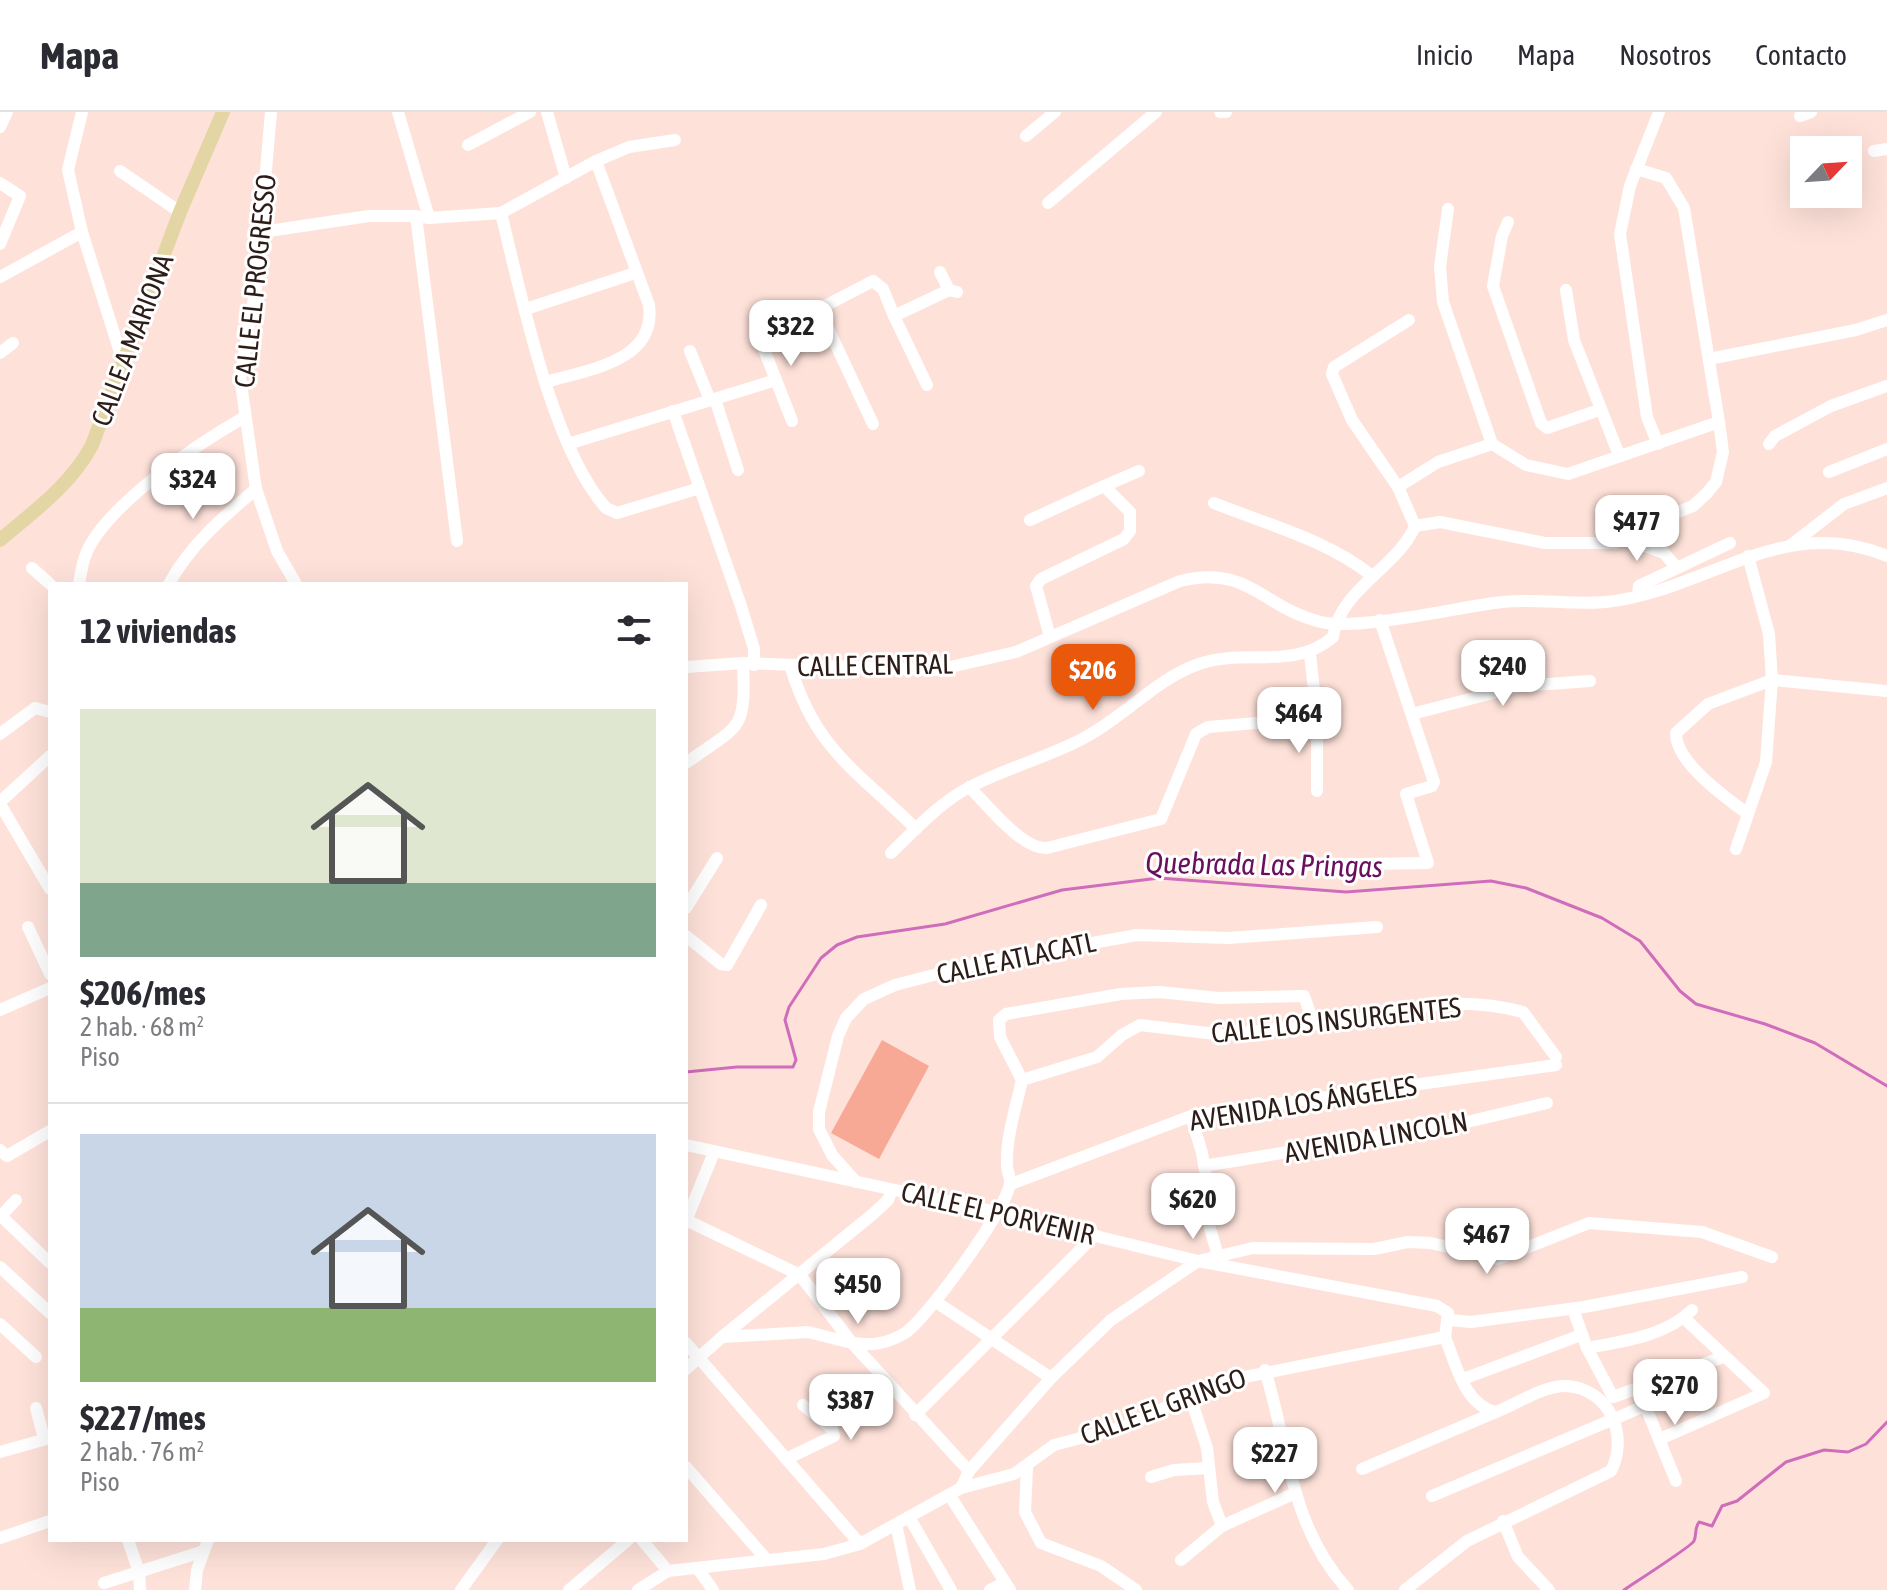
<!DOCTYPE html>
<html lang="es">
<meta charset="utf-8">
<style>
:root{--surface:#fff;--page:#f7f7f7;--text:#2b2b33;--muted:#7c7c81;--line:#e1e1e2;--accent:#ea580c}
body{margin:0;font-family:"Asap Condensed",sans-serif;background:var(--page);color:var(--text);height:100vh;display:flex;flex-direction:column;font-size:30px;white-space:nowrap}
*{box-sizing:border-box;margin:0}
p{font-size:26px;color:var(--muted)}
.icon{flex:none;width:44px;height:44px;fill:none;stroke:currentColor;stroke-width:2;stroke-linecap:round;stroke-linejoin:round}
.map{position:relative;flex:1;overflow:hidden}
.details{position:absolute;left:48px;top:470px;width:640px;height:960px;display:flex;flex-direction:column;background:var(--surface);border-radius:0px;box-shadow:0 8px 32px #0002}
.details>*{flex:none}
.needle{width:52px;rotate:65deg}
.tools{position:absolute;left:1790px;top:24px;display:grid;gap:16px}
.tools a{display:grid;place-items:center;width:72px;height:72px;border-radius:0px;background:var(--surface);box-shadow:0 8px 32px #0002;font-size:40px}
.price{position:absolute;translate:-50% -68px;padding:0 18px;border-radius:16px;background:#fff;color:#222;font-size:26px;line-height:52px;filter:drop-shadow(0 2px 4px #0008)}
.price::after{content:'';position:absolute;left:50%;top:48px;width:24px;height:18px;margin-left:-12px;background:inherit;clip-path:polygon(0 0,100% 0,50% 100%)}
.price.active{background:var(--accent);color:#fff}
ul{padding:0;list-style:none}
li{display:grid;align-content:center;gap:16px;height:424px;padding:0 32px}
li+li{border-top:2px solid var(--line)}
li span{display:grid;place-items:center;height:248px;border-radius:0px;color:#555}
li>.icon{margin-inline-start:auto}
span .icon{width:144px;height:144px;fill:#fffc;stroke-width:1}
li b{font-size:34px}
h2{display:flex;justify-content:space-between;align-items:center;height:96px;padding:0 32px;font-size:34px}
header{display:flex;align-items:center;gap:48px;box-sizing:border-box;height:112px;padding:0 40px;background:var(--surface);border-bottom:2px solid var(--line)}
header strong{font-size:38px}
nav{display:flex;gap:44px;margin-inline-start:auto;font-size:28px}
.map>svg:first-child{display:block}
.park{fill:#f8a995}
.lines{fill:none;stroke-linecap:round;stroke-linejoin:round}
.stream{stroke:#cf6dbc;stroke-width:3}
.minor{stroke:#fff;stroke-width:12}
.major{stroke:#e3d6a4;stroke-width:14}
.labels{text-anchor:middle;stroke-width:6;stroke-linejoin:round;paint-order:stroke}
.street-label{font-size:28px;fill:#2d1d19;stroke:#fff}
.water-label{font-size:30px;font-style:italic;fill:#6a0f5e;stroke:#fff}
</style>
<header>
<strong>Mapa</strong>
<nav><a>Inicio</a><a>Mapa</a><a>Nosotros</a><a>Contacto</a></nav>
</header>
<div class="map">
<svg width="1887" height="1478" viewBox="0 0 1887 1478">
<rect width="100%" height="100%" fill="#fee2da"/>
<path class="park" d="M882,928L929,954L879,1047L831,1021Z"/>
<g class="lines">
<g class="stream">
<path d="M686,960L737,955H793L796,948L785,908L789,895L821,846L837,833L857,825L945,812L1062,778L1159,766L1346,780L1491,769L1526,776L1602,806L1640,829L1680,879L1696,892L1765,912L1815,931L1887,974"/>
<path d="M1624,1478C1634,1471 1692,1434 1694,1429C1697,1422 1694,1417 1699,1410L1712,1414L1722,1394L1737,1389L1786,1350L1824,1338L1848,1340L1866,1332L1887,1310"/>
</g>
<g class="minor">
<path d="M82,0L68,58L82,120L124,253"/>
<path d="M271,0L256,175L240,265L256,377L277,439L296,472"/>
<path d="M398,0L429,106L422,105"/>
<path d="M547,0L566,66"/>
<path d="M1220,0H1226"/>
<path d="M1800,4L1811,0"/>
<path d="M0,15L7,0"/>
<path d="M1026,24L1055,0"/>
<path d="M468,33L530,0"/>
<path d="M1874,39L1887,37"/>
<path d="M596,49L629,35L675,28"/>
<path d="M120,59L180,100"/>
<path d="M0,71L20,84L0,132"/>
<path d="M1048,91L1156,0"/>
<path d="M1448,97L1440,155L1443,190L1492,332"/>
<path d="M501,101L596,49L649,193C657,250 586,258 546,270"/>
<path d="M429,106L501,101C521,182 552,336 606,396L617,401L700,376"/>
<path d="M1508,110L1502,124L1493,174L1541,311L1547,316L1599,298"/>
<path d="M262,120L369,104H416L457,429"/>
<path d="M940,160L949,178"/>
<path d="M0,165L82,120"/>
<path d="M1566,178L1574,228L1619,343"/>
<path d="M526,197L635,161"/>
<path d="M819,197L873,312"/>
<path d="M894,204L927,273"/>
<path d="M690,239L710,288"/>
<path d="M0,241L13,231"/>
<path d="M1709,247L1856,218L1887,208"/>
<path d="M715,287L738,358"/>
<path d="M673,299L741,494L754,537V553"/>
<path d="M792,309L756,217L762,208L798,195L819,197L873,169L883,177L894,204L949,178L957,180"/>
<path d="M568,332L776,268"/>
<path d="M1658,332L1647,305L1620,122L1630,74L1659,0"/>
<path d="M1769,332L1775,324L1831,294L1887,274"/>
<path d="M1829,360L1887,337"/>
<path d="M1104,374L1139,359"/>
<path d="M1398,375L1438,350L1492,332L1526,353L1568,362L1719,310L1684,96L1666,66L1636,57"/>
<path d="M1214,391C1266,412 1327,428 1371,463"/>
<path d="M1030,408L1104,374L1130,400V419L1124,427L1041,467L1036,474L1050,525"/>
<path d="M1415,414L1440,410L1545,431H1615L1632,419L1693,394L1707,381L1716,370L1723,340L1719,310"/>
<path d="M1623,426L1664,441L1677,456"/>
<path d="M1791,433L1844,392L1887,376"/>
<path d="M32,456L50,472"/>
<path d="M79,472C81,462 82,451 86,442C105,394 199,331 243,306"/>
<path d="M169,472C190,433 222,406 256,377"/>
<path d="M1638,483L1639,474L1730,431"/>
<path d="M1310,542L1317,606V679"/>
<path d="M686,555L743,551L937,558L1016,540L1180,469C1249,452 1262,496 1321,510C1358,519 1458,495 1502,490C1536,486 1571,493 1606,490C1704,480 1783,400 1887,444"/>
<path d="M791,556C816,639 859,660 916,717"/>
<path d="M1412,602L1520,574L1590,569"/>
<path d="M0,622L35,596L50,600"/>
<path d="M686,651C740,612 746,621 743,551"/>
<path d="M969,675C987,692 1022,738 1047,736L1161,707L1196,622L1208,615L1317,606"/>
<path d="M0,690L50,644"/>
<path d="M0,692L50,777"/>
<path d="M1748,702C1726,686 1675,650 1676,621L1708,592L1772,568L1887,579"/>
<path d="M1736,737L1766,650L1772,568L1769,522L1748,444"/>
<path d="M891,741C915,718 940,690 970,675C1006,656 1046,646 1082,627C1124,606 1155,567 1199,552C1245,536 1294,559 1333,525C1340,477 1398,455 1415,414L1398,375L1352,308L1332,262L1334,255L1409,208"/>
<path d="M1297,753L1428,751L1406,682L1432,674L1434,670L1380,508"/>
<path d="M686,796L717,746"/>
<path d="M28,815L50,862"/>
<path d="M686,824L721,852L727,853L761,793"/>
<path d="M0,898L50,876"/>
<path d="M1022,968L1000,925L999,908L1006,902L1121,882L1159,880L1219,886L1304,884L1311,904L1319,909"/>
<path d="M1191,1004L1202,1041L1208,1076L1206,1103L1218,1144"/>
<path d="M0,1038L7,1044L50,1019"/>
<path d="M1204,1054L1467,1010L1547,991"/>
<path d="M856,1070L832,1043L819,1017V1000L838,924L846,906L864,887L895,873L980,851L1137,823L1228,826L1377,815"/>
<path d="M1011,1072L1191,1004L1556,953"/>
<path d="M1,1104L50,1151"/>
<path d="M0,1105L16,1088"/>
<path d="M686,1108L800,1163L852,1231C871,1234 887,1232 905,1221C926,1208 1008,1095 1010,1071C1011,1066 1007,1059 1007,1053C1006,1024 1016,996 1022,968L1097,945L1122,923L1140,913L1224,923L1396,903C1433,887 1485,890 1523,900L1556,945"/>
<path d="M686,1109L714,1040"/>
<path d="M0,1155L50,1201"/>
<path d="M936,1190L1051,1266"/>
<path d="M1573,1197L1587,1236L1613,1285L1723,1245"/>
<path d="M1450,1208L1471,1210L1584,1195L1742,1165"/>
<path d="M0,1212L36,1245"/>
<path d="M722,1225L873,1102L888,1088L892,1078"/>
<path d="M686,1231L860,1432"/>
<path d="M1587,1236C1623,1229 1664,1225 1692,1198"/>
<path d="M686,1257L722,1225L808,1220L852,1231L969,1359"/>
<path d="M1265,1258C1289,1336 1290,1415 1348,1478"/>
<path d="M1463,1267L1581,1223"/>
<path d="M1638,1276L1676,1369"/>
<path d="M1190,1284L1207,1336L1213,1390L1222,1414"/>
<path d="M36,1296L44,1326"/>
<path d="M915,1303L1095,1123"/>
<path d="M1660,1327L1764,1281L1684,1206"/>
<path d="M0,1340L50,1326"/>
<path d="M786,1347L834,1324L832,1317L803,1293"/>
<path d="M686,1355L766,1447"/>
<path d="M1027,1355L1025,1400L1041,1431L1101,1454L1136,1478"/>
<path d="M1362,1357L1496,1300"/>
<path d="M1151,1365L1174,1358L1209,1356"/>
<path d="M961,1376L969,1359L1051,1266L1111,1208L1198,1149L1253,1136L1374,1137L1408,1130L1431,1131L1498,1147L1589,1111L1702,1120L1772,1145"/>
<path d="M950,1384L1010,1478"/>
<path d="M1432,1384L1647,1293"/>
<path d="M909,1405L951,1478"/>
<path d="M1503,1409L1518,1445L1549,1478"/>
<path d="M896,1412L910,1478"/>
<path d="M0,1426L50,1409"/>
<path d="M128,1428L139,1460L140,1478"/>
<path d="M642,1428L668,1459"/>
<path d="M1181,1448L1222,1414L1293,1382"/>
<path d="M698,1457L713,1478"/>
<path d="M104,1471L204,1439"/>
<path d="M195,1478L197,1458L208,1428"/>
<path d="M461,1478L497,1428"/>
<path d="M569,1478L628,1428"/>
<path d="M638,1478L668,1459L824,1442L860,1432L961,1376L1014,1362L1054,1333L1123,1315L1225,1269L1445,1225L1448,1201L1437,1194L1198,1149L997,1100L686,1033"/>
<path d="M990,1478L1005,1470"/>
<path d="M1405,1478L1467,1429L1611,1359C1629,1324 1610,1277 1567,1274C1544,1273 1517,1292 1496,1300C1464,1293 1456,1252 1445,1225"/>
</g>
<path class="major" d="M0,428C34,399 71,373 92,333L180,100L223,0"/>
</g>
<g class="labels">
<g class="street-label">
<text transform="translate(255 169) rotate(-84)" y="10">CALLE EL PROGRESSO</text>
<text transform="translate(132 228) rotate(-69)" y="10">CALLE A MARIONA</text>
<text transform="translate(875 553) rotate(-1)" y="10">CALLE CENTRAL</text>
<text transform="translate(1016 846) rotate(-12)" y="10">CALLE ATLACATL</text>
<text transform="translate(1336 908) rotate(-6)" y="10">CALLE LOS INSURGENTES</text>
<text transform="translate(1303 991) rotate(-9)" y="10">AVENIDA LOS ÁNGELES</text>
<text transform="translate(1376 1025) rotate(-10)" y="10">AVENIDA LINCOLN</text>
<text transform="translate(998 1101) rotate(13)" y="10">CALLE EL PORVENIR</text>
<text transform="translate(1163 1294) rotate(-20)" y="10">CALLE EL GRINGO</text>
</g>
<g class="water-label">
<text transform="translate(1264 753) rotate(1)" y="10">Quebrada Las Pringas</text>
</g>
</g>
</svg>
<div class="tools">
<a><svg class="needle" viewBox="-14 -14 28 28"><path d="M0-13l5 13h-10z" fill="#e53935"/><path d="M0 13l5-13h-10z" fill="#7c7c81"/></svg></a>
</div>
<b class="price" style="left:791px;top:256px">$322</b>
<b class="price" style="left:193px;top:409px">$324</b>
<b class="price" style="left:1637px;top:451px">$477</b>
<b class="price" style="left:1503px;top:596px">$240</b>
<b class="price active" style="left:1093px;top:600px">$206</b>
<b class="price" style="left:1299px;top:643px">$464</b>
<b class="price" style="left:1193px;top:1129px">$620</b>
<b class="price" style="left:1487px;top:1164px">$467</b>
<b class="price" style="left:858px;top:1214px">$450</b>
<b class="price" style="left:1675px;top:1315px">$270</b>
<b class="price" style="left:851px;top:1330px">$387</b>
<b class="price" style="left:1275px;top:1383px">$227</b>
<section class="details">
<h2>12 viviendas<svg class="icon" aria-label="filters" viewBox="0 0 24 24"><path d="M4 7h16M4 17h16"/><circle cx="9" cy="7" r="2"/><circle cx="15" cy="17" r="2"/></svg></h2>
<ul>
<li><span style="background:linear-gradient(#dfe7d0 70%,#7fa58c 0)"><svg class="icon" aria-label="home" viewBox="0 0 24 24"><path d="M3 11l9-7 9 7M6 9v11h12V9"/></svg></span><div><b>$206/mes</b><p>2 hab. · 68 m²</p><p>Piso</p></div></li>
<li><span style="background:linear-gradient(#c9d6e8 70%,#8fb573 0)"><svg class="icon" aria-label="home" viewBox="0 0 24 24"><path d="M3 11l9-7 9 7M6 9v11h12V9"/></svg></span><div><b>$227/mes</b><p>2 hab. · 76 m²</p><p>Piso</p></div></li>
</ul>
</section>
</div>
